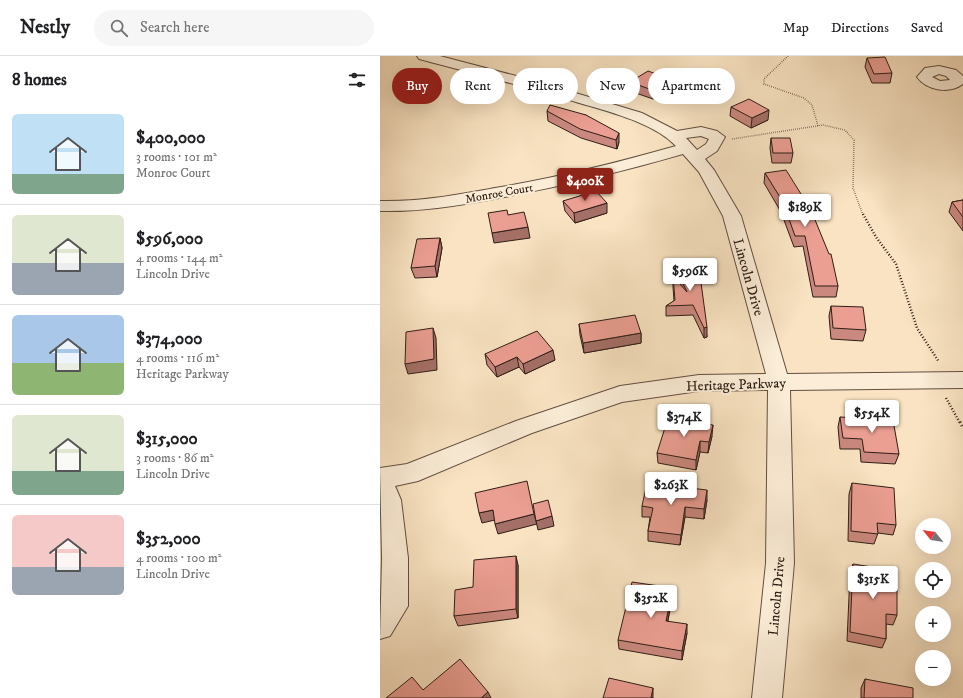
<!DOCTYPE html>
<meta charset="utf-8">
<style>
:root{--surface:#fff;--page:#f6f6f6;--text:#202124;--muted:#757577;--line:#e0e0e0;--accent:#8f2418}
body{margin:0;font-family:"IM FELL DW Pica",serif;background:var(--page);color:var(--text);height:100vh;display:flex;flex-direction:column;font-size:15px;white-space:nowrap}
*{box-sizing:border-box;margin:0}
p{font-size:13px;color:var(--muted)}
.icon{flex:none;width:22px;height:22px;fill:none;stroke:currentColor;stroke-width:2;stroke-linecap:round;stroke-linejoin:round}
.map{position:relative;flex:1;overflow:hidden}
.sheet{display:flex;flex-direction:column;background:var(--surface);width:380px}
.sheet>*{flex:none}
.hud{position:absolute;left:12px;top:12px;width:380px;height:36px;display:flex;gap:8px}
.needle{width:26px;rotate:300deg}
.tools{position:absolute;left:535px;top:462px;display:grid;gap:8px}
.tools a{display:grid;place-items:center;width:36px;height:36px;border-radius:50%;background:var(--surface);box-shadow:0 4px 16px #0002;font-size:20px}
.price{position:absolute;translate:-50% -34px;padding:0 9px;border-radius:4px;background:#fff;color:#222;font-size:13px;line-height:26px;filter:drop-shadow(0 1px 2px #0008)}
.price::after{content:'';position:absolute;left:50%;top:24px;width:12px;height:9px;margin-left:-6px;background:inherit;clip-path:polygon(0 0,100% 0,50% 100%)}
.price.current{background:var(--accent);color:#fff}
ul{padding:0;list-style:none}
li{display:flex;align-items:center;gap:12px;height:100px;padding:0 12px}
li+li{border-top:1px solid var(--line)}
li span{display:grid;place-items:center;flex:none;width:112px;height:80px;border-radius:6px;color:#555}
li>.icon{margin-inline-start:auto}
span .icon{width:48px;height:48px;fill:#fffc;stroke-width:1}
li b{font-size:17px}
h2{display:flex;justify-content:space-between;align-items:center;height:48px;padding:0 12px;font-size:17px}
.pill{padding:0 14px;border-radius:18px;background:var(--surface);box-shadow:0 4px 16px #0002;font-size:14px;line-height:36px}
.pill.current{background:var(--accent);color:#fff}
header{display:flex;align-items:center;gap:24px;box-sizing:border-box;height:56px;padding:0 20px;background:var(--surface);border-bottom:1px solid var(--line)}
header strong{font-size:19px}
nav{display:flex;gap:22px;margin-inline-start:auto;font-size:14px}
.search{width:280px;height:36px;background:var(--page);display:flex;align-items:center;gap:10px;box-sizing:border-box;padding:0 14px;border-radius:22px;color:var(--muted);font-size:15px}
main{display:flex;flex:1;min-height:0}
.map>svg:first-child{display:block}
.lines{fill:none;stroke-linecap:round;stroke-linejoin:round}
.minor-casing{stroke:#614f40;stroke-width:2}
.path-far2{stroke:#2e1e15;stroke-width:1.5;stroke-dasharray:0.5 1.5;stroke-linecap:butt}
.path-far1{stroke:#2e1e15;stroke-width:2.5;stroke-dasharray:1 2;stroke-linecap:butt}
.path{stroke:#2e1e15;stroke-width:3;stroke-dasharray:1 2.5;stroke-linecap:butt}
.minor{fill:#fbedd7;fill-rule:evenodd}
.wall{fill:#ca887e;stroke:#2e1e15}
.shaded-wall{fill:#a46f66;stroke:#2e1e15}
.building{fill:#eb9e92;stroke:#2e1e15}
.labels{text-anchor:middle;stroke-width:4;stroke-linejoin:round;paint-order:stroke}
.far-street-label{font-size:12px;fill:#2e1e15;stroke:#fbedd7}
.street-label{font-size:14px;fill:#2e1e15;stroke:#fbedd7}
</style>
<header>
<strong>Nestly</strong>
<div class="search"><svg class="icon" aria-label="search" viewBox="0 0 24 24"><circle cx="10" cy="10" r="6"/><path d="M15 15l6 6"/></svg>Search here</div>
<nav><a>Map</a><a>Directions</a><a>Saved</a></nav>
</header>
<main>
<section class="sheet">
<h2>8 homes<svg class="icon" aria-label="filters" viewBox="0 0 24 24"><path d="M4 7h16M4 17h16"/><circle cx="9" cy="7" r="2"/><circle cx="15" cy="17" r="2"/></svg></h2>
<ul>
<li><span style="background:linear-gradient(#bfe0f5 75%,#7fa58c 0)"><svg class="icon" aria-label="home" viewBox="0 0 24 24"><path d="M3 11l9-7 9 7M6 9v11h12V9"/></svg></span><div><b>$400,000</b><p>3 rooms · 101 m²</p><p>Monroe Court</p></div></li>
<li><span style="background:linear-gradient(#dfe7d0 60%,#9aa5b1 0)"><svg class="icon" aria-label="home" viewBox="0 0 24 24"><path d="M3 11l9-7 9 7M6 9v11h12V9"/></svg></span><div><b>$596,000</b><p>4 rooms · 144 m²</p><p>Lincoln Drive</p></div></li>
<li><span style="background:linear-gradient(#a9c7e8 60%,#8fb573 0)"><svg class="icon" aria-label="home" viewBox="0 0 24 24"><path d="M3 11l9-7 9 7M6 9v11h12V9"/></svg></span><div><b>$374,000</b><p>4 rooms · 116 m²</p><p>Heritage Parkway</p></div></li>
<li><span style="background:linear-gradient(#dfe7d0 70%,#7fa58c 0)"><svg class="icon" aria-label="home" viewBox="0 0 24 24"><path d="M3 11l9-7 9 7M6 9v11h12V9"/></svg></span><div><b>$315,000</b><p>3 rooms · 86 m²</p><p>Lincoln Drive</p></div></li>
<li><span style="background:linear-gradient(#f6c9c9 65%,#9aa5b1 0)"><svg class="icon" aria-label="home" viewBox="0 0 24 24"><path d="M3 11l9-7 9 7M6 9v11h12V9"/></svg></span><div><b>$352,000</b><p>4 rooms · 100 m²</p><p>Lincoln Drive</p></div></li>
</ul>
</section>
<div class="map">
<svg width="583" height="642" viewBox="0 0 583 642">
<rect width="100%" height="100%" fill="#f9e3c2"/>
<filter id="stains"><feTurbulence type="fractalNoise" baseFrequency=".005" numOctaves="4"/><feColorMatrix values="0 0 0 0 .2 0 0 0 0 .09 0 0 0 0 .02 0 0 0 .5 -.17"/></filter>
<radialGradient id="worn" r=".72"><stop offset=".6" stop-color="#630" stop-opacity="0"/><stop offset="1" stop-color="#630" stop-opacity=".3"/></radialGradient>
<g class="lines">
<defs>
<g id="minor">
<path d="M37,0H60L159,26L262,57L297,75L321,71L337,75L345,81L337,95L325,103L334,114L361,160L407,318L583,316V332L410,334L414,507L402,642H372L386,507L388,334L319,335L242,346L152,377L38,425L15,430L21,444L28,502V550L10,580L0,583L2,502L0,412L27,408L136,365L240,330L319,319L386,318L343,160L319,116L303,98C241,116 178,131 114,143C76,150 39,156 0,155V145C39,146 76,139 115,132C176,122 236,107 296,90C273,66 226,55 196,46C144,30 92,17 39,3ZM321,80L329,83L326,88L317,94L306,82Z"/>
<path d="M559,10L576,14L583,20V28C570,38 547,35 537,21L545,12ZM559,18L566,20L570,24L560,25L552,21Z"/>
</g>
</defs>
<use href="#minor" class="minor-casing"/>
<g class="path-far2">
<path d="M408,0L384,23V28L424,42L432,49L438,70"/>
<path d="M352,83L443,69L465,74L474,84L473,132L483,159"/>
</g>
<g class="path-far1">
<path d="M483,158L496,181L516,208L537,272L559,306"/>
<path d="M566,342L580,367"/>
</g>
<path class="path" d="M580,366L583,372"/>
<use href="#minor" class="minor"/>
</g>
<g class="wall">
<path d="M487,2L512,17L510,27H492L485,11Z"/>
<path d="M250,26L290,33L273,43L250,35Z"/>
<path d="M351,51L388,64L371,72L350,60Z"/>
<path d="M167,55L206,59L239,86L237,93L201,82L168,65Z"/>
<path d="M391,82L413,97L411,107H392L390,92Z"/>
<path d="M385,117L458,230L456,241H433L423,190L414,191L401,156L384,127Z"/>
<path d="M583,144V175L569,156L572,146Z"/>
<path d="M183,145L227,157L195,167L185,155Z"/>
<path d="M60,182L62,192L57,221L35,222L31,212Z"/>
<path d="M319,212L327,281L324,282L313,259L286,260V250L294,245L293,231V220L297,225L296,223V213Z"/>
<path d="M451,250L486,274L483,285L451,283L449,260Z"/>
<path d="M199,268L261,277V287L204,297L200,279Z"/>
<path d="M105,298L175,304L145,318L139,311L117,321L107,309Z"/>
<path d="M460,361L519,398L515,408L481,406L480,393H460L458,371Z"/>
<path d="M332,380L328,397L320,396L316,414L278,407L277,397Z"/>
<path d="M472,427L516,469L513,479L498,477L494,488L468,485L469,438Z"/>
<path d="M327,444L324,463L305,461L300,489L268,485V475L270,461H262V450Z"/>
<path d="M473,508L517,559L513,569L506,568V583L502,592L467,585L470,518Z"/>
<path d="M138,509V562L78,570L74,560L93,531Z"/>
<path d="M292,542L288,565L307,577L302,604L239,593L238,584Z"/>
<path d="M485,623L533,642H481V632Z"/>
</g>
<g class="shaded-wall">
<path d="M290,23V33L273,43L272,34Z"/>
<path d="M389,54L388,64L371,72L372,62Z"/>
<path d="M239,77V86L237,93L236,84Z"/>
<path d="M227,147V157L195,167L194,157Z"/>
<path d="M148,171L150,182L114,187L112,177Z"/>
<path d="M60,182L62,192L57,221L55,210Z"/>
<path d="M327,271V281L324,282V272Z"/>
<path d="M53,272L56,282L57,314L28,318L25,308Z"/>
<path d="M261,277V287L204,297L203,287Z"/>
<path d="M173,294L175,304L145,318L143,308Z"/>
<path d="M137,301L139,311L117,321L115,311Z"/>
<path d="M333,369L332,380L328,397L329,386Z"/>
<path d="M320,385V396L316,414V404Z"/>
<path d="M327,434V444L324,463V453Z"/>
<path d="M305,451V461L300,489L301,479Z"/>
<path d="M113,454L115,464L102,467L99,457Z"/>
<path d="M154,458L157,468L118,478L115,468Z"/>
<path d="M172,460L174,470L158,474L156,465Z"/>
<path d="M136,500L138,509V562L136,553Z"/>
<path d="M293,532L292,542L286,574V565Z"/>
<path d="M307,568V577L302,604V595Z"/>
<path d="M273,632V642H271Z"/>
<path d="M108,636L111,642H101Z"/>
</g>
<g class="building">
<path d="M505,1L512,17L494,18L487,2Z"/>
<path d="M268,15L290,23L272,34L250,26Z"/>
<path d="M369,43L389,54L372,62L351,51Z"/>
<path d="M170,49L206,59L239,77L236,84L200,73L167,55Z"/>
<path d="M391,82H410L413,97H393Z"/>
<path d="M406,114L431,154L449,198H451L458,230H435L425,180H415L403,146L385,117Z"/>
<path d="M216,135L227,147L194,157L183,145Z"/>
<path d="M583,144V161L572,146Z"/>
<path d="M127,154L128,159L144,156L148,171L112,177L108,157Z"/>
<path d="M60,182L55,210L31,212L37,183Z"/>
<path d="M319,212L327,271L324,272L313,249L286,250L295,244L293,220L307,236L296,213Z"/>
<path d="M451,250L483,251L486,274L453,272Z"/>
<path d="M255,259L261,277L203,287L199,268Z"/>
<path d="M53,272L54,303L25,308L26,276Z"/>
<path d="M157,275L173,294L143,308L137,301L115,311L105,298Z"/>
<path d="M460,361L513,364L519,398L484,396L482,383L463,382Z"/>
<path d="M288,362L333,369L329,386L320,385L316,404L277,397Z"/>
<path d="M147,425L154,458L115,468L113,454L99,457L95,437Z"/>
<path d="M267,427L327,434L324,453L305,451L301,479L268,475L273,452L262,450Z"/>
<path d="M472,427L514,432L516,469L497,467L498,478L471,475Z"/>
<path d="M168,444L172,460L156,465L153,448Z"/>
<path d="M136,500V553L74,560L75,534L93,531L94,504Z"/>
<path d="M473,508L517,515V559L506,558V583L470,576Z"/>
<path d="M252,526L293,532L286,565L307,568L302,595L238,584Z"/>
<path d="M80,603L108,636L101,642H6L32,621L43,634Z"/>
<path d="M229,622L273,632L271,642H223Z"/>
<path d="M485,623L533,632V642H484Z"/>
</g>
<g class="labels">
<g class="far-street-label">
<text transform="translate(119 137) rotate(-10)" y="4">Monroe Court</text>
</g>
<g class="street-label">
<text transform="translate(369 221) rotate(74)" y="5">Lincoln Drive</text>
<text transform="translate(356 328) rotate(-2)" y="5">Heritage Parkway</text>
<text transform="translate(396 540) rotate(-85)" y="5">Lincoln Drive</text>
</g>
</g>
<rect width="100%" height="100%" filter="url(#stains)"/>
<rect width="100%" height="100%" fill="url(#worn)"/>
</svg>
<div class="tools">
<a><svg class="needle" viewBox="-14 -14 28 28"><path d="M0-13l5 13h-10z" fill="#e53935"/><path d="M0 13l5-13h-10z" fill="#757577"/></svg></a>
<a><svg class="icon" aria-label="locate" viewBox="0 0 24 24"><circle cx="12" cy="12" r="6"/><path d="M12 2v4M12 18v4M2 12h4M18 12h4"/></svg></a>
<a>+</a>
<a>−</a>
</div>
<b class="price current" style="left:205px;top:146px">$400K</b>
<b class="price" style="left:425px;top:172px">$189K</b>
<b class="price" style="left:310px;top:236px">$596K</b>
<b class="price" style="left:492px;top:378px">$554K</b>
<b class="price" style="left:304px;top:382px">$374K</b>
<b class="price" style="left:291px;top:450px">$263K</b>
<b class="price" style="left:493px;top:544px">$315K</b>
<b class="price" style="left:271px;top:563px">$352K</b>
<div class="hud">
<a class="pill current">Buy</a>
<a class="pill">Rent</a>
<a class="pill">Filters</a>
<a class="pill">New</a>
<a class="pill">Apartment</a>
</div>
</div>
</main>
